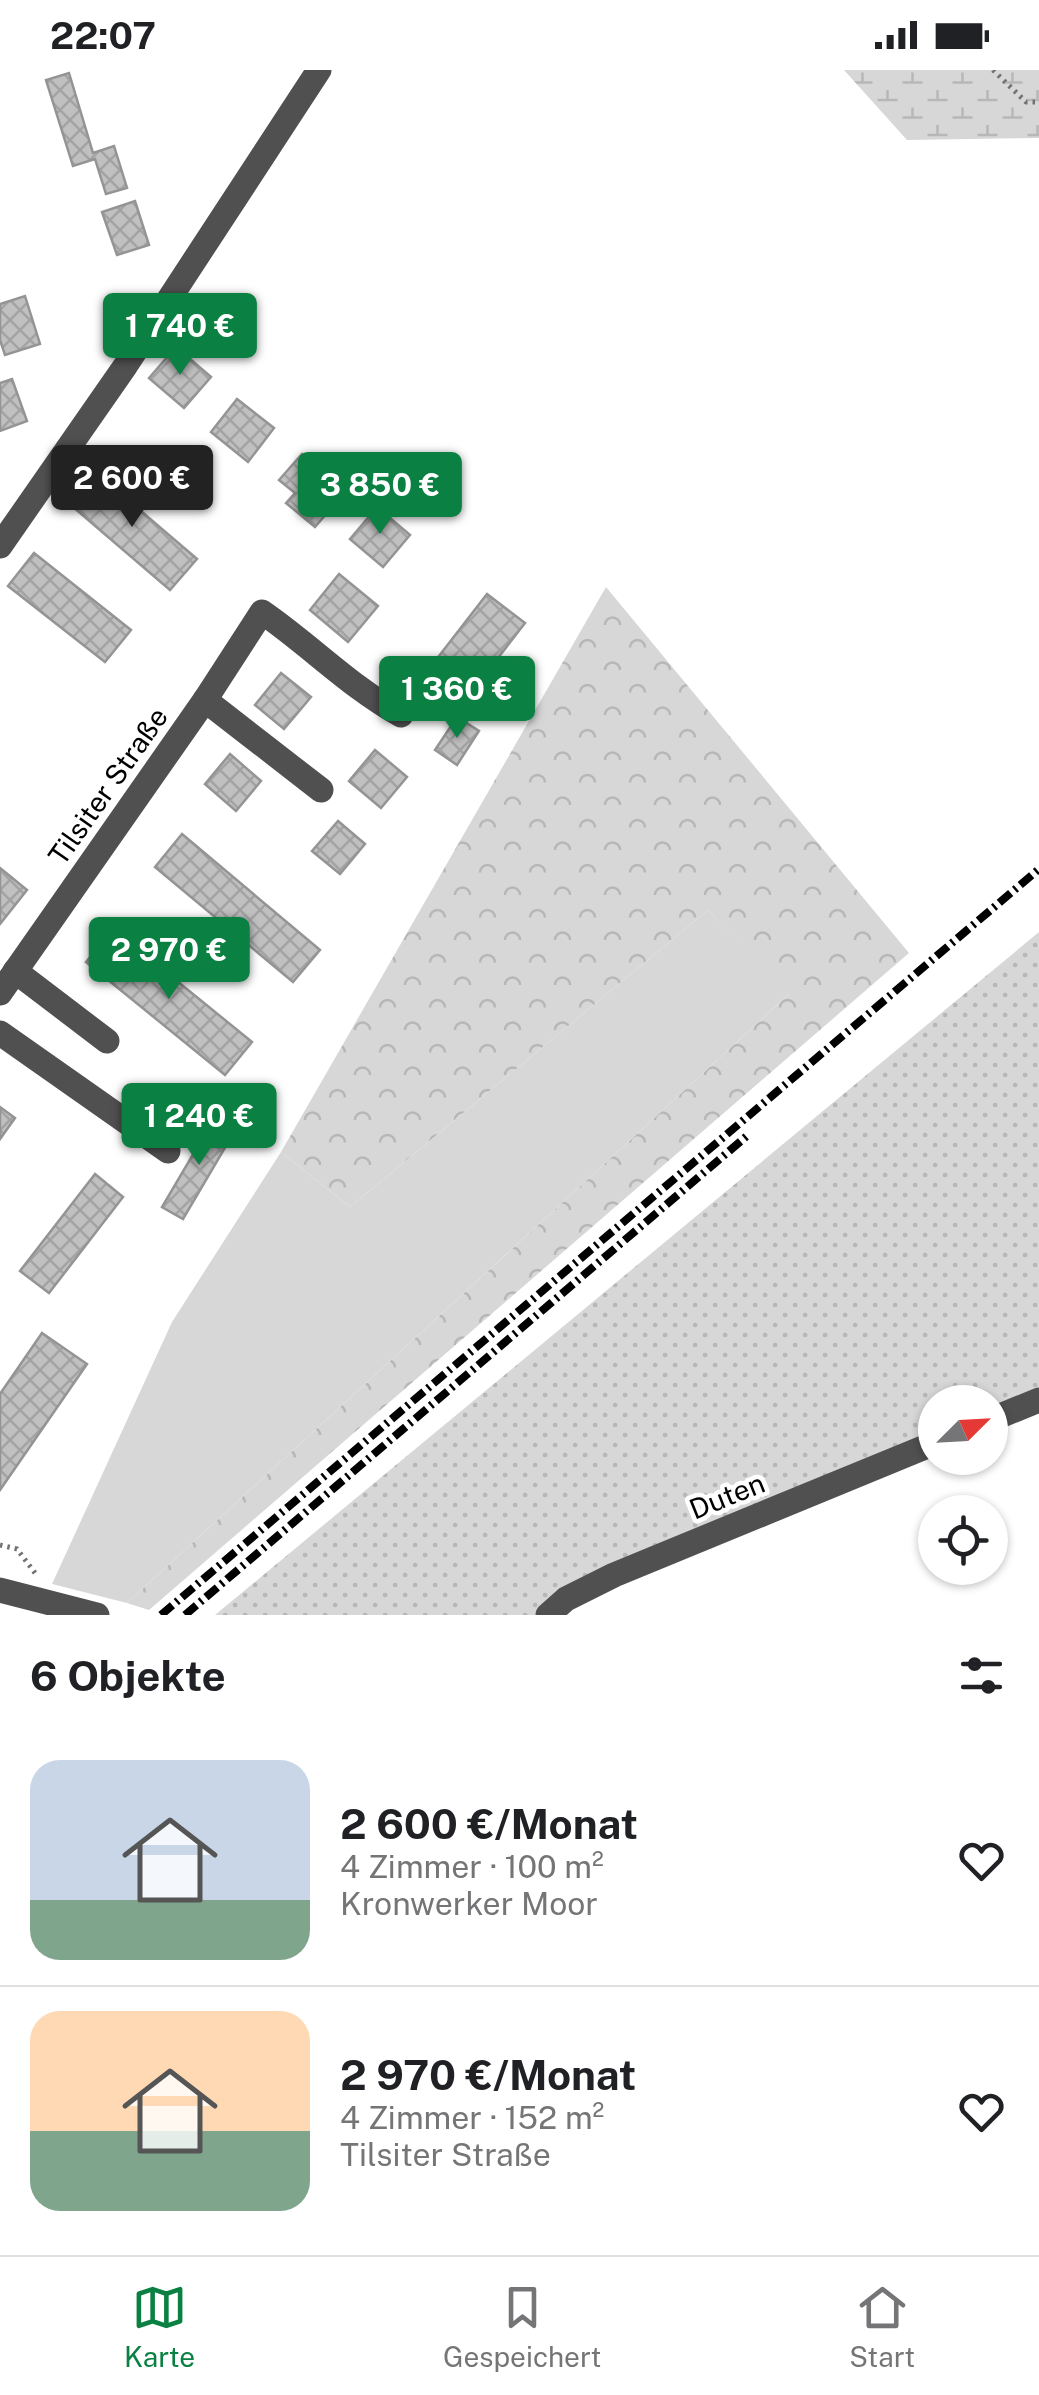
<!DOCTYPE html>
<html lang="de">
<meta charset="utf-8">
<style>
:root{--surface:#fff;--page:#f6f6f6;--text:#202124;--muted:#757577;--line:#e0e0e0;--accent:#0b8043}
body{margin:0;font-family:"Public Sans",sans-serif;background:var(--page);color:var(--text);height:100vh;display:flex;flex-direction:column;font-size:38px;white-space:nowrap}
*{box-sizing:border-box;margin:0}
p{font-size:32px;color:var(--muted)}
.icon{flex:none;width:55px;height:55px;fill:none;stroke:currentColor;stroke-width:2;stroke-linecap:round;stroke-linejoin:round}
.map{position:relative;height:1545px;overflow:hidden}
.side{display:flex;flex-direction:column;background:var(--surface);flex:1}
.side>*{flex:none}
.needle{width:65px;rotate:66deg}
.controls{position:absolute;left:918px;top:1315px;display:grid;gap:20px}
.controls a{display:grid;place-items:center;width:90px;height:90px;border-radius:50%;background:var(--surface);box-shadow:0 2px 8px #0004;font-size:50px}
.price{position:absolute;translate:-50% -85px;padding:0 22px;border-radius:10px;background:var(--accent);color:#fff;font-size:32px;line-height:65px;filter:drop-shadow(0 2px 5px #0008)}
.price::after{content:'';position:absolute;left:50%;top:60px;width:30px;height:22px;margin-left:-15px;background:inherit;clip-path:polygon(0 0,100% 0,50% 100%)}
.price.selected{background:#222;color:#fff}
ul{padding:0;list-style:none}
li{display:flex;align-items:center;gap:30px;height:250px;padding:0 30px}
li+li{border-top:2px solid var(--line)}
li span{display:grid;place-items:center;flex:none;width:280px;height:200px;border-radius:30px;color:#555}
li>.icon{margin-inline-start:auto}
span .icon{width:120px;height:120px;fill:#fffc;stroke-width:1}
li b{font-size:42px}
h2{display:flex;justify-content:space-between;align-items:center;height:120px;padding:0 30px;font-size:42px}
.status{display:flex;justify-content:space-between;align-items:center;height:70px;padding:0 50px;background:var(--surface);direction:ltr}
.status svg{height:28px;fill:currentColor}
.dock{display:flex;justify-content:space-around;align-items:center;height:140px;border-top:2px solid var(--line);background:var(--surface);font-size:28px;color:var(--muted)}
.dock a{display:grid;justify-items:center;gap:5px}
.dock .selected{color:var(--accent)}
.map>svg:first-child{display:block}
.grass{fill:url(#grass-dots)}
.forest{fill:url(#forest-crowns)}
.wetland{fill:url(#wetland-marsh)}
.garden{fill:#d7d7d7}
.building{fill:url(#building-cross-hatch);stroke:#949494;stroke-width:2.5}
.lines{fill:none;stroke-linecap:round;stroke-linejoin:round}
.path{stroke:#727272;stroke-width:5;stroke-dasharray:2.5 5;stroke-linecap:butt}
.minor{stroke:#505050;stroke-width:25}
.rail{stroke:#000;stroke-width:8;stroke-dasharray:15 5 2.5 5;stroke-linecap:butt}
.labels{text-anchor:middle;stroke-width:9;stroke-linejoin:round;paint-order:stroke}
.street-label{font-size:28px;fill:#000;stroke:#fff}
</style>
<div class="status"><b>22:07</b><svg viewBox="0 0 49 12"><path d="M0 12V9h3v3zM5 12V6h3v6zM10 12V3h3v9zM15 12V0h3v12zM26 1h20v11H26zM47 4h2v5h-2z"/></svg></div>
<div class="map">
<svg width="1039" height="1545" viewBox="0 0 1039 1545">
<defs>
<pattern id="grass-dots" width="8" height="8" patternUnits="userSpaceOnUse" patternTransform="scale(2.5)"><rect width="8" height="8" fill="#d7d7d7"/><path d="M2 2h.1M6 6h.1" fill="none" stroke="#b7b7b7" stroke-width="1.8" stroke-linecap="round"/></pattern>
<pattern id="forest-crowns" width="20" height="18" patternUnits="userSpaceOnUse" patternTransform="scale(2.5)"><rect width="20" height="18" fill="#d7d7d7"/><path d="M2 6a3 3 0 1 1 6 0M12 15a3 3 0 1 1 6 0" fill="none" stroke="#b7b7b7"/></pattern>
<pattern id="wetland-marsh" width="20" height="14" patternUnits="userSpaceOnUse" patternTransform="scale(2.5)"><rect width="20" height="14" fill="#d7d7d7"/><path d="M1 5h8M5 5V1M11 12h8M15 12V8" fill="none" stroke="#b7b7b7"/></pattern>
<pattern id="building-cross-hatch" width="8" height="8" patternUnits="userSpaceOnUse" patternTransform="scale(2.5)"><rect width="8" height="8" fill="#c0c0c0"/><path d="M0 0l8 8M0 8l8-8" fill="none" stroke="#a3a3a3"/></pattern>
</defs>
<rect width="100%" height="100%" fill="#fff"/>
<path class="grass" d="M1039,862V1330L990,1350V1332H935V1373L548,1545H215Z"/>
<path class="forest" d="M606,517L909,883L149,1540L127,1533L789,924L708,840L350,1137L281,1082Z"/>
<path class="wetland" d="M844,0H1039V68L907,70Z"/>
<path class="garden" d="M708,840L790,923L127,1533L52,1514L172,1252L281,1082L350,1137Z"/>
<g class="building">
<path d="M69,3L93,83L114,76L127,118L106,124L95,89L73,96L46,10Z"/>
<path d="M135,131L149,175L117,185L102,142Z"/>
<path d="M25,226L40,274L5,285L0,270V234Z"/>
<path d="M176,277L211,307L184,338L149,308Z"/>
<path d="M12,309L27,351L0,361V313Z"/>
<path d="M237,329L274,358L248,392L211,362Z"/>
<path d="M302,384L346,421L315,457L286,433L295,423L279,410Z"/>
<path d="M93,400L197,489L170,520L66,431Z"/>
<path d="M377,437L410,465L383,497L350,469Z"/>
<path d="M34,483L131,560L105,592L8,516Z"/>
<path d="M339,504L378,536L348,572L310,540Z"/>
<path d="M487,524L525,553L470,624L432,595Z"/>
<path d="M281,603L311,627L284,659L255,635Z"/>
<path d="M457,647L479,661L457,695L435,680Z"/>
<path d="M375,680L407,707L381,738L349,711Z"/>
<path d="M230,684L261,711L236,741L205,714Z"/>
<path d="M338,751L365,774L340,804L312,781Z"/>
<path d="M182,764L320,880L293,912L155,797Z"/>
<path d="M0,798L27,820L0,854Z"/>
<path d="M113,859L252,972L225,1005L86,892Z"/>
<path d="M0,1037L15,1048L0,1069Z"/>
<path d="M215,1047L236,1059L183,1149L162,1137Z"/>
<path d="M95,1104L123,1127L49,1223L20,1201Z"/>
<path d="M42,1263L87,1294L0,1420V1324Z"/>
</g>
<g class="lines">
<g class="path">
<path d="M993,0L1026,32H1039"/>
<path d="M0,1475L17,1479L35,1503"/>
</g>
<g class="minor">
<path d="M0,476L126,295L319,0"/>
<path d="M205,630L321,720"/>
<path d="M15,901L107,971"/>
<path d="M0,923L205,630L262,542C310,575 350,617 401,645"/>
<path d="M0,963L168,1081"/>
<path d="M990,1350L1039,1330"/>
<path d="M0,1520L97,1545"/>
<path d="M548,1545L566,1529L614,1505L935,1373"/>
</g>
<g class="rail">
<path d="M161,1545L1039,799"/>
<path d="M185,1545L748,1065"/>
</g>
</g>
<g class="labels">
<g class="street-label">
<text transform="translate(108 716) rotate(-55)" y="10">Tilsiter Straße</text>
<text transform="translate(727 1426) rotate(-22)" y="10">Duten</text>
</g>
</g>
</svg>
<div class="controls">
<a><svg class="needle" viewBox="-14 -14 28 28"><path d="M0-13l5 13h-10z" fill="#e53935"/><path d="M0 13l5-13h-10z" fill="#757577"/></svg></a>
<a><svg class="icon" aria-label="locate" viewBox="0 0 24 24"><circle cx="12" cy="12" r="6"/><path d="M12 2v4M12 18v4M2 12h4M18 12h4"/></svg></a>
</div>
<b class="price" style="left:180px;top:308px">1 740 €</b>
<b class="price selected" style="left:132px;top:460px">2 600 €</b>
<b class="price" style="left:380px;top:467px">3 850 €</b>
<b class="price" style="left:457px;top:671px">1 360 €</b>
<b class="price" style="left:169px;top:932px">2 970 €</b>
<b class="price" style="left:199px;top:1098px">1 240 €</b>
</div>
<section class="side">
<h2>6 Objekte<svg class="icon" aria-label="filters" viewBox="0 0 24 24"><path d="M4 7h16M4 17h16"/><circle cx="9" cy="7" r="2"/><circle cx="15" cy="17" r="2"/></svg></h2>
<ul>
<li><span style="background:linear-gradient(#c9d6e8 70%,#7fa58c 0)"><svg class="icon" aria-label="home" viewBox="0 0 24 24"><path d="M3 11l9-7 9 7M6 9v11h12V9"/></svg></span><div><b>2 600 €/Monat</b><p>4 Zimmer · 100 m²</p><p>Kronwerker Moor</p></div><svg class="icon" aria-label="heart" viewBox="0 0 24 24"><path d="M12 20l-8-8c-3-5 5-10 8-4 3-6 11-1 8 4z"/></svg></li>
<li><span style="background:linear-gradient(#ffd9b3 60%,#7fa58c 0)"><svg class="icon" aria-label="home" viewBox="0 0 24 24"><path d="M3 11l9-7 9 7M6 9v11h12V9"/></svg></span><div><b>2 970 €/Monat</b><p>4 Zimmer · 152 m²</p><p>Tilsiter Straße</p></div><svg class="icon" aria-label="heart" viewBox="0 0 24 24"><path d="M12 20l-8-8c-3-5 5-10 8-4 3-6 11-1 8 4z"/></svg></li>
</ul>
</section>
<nav class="dock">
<a class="selected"><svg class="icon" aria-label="map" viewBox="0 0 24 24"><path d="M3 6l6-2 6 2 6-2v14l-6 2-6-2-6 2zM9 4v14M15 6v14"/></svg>Karte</a>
<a><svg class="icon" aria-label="saved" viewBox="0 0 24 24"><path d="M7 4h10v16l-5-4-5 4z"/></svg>Gespeichert</a>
<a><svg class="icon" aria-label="home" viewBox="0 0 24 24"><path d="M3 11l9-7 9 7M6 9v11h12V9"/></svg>Start</a>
</nav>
